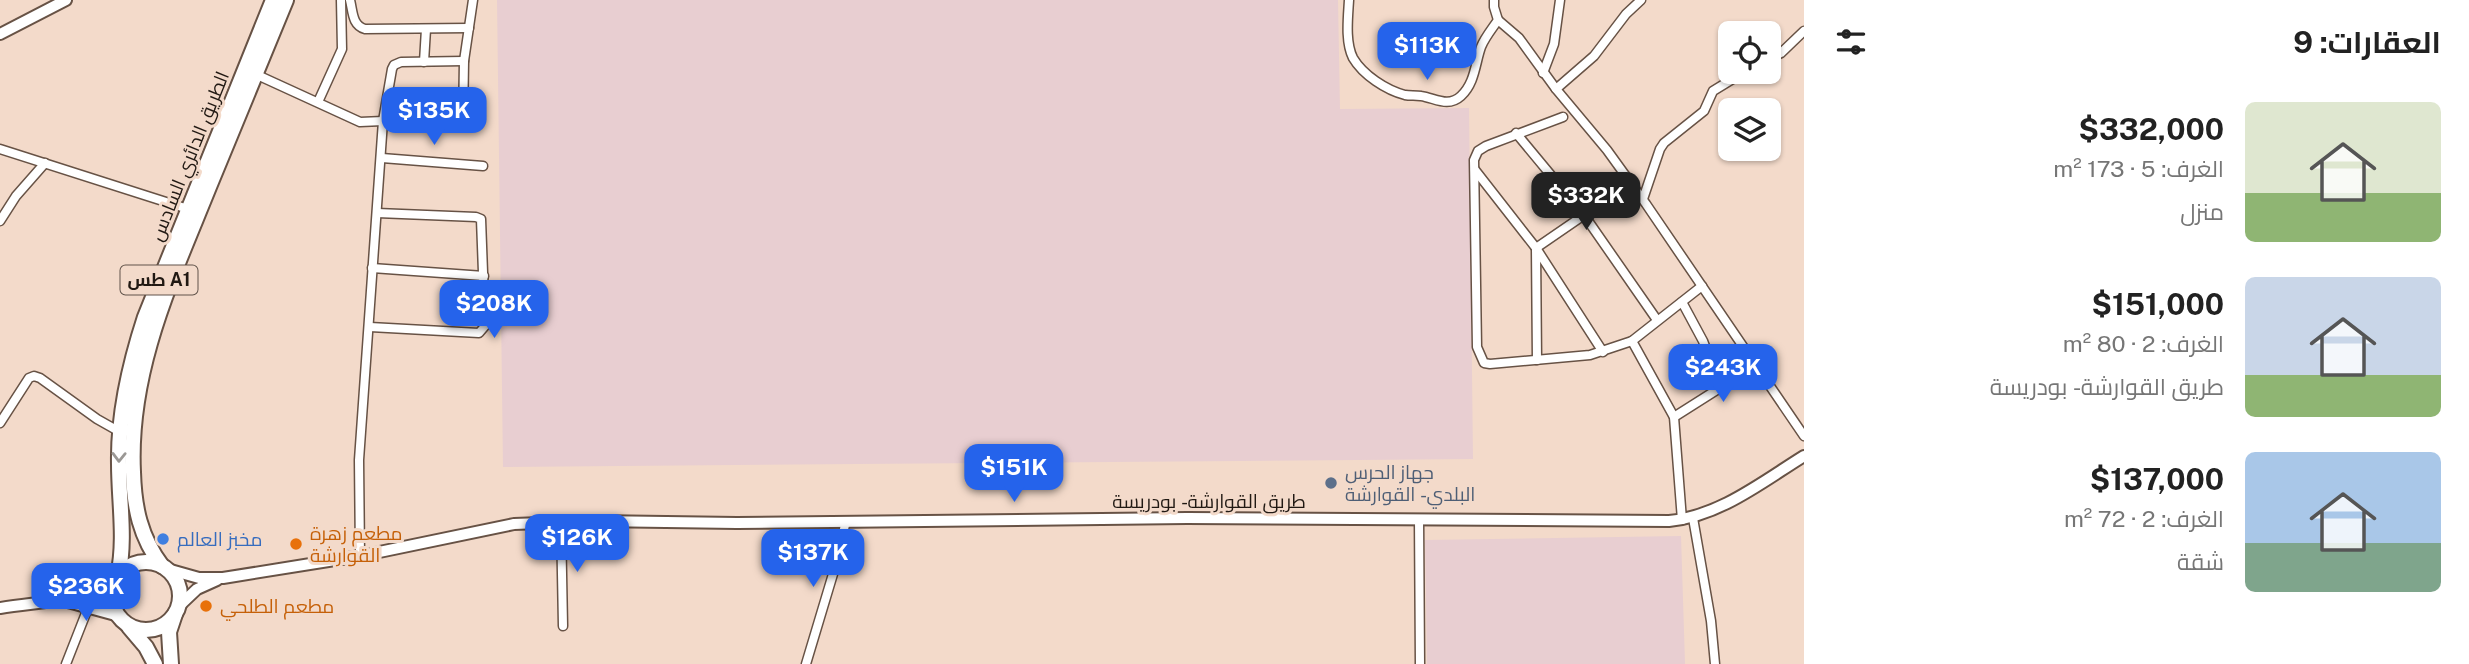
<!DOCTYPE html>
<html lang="ar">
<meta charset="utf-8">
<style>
:root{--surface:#fff;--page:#f2f2f2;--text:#222;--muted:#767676;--accent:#2563eb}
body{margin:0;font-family:"Public Sans",Cairo,sans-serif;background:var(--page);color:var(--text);direction:rtl;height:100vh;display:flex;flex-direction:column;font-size:26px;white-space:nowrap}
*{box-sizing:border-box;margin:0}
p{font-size:23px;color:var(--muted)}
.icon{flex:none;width:38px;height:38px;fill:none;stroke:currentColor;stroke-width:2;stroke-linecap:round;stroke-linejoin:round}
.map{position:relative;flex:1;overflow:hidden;direction:ltr}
.side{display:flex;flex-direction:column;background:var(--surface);width:665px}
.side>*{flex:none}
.tools{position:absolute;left:1718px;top:21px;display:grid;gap:14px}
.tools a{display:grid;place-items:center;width:63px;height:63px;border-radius:10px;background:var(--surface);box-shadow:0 2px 5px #0004;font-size:35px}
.price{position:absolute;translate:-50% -60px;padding:0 16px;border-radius:14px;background:var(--accent);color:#fff;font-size:23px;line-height:46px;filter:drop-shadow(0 2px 4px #0008)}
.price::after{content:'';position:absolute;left:50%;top:42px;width:21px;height:16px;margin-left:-10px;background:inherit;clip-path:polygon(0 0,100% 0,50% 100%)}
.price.on{background:#222;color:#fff}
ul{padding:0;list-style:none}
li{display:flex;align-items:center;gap:21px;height:175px;padding:0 28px}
li span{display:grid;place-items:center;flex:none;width:196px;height:140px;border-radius:10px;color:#555}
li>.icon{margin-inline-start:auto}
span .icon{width:84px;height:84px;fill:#fffc;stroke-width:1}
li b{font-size:30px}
h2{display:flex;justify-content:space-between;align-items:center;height:84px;padding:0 28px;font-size:30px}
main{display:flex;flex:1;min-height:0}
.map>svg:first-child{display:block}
.industrial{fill:#e8ced1}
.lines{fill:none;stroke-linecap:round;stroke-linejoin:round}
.street-casing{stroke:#675245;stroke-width:11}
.secondary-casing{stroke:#675245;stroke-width:14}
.highway-casing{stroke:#675245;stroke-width:18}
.street{stroke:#fff;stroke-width:8}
.secondary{stroke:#fff;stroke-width:10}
.highway{stroke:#fff;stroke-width:14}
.oneway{stroke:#9b9895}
.service-dot{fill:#5c6f8a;stroke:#f3daca;stroke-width:2.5}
.shop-dot{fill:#3f7fe0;stroke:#f3daca;stroke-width:2.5}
.food-dot{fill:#e8710a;stroke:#f3daca;stroke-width:2.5}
.labels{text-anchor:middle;stroke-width:6;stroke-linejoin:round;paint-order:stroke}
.shield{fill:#f3daca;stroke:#60534a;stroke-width:2}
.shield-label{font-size:18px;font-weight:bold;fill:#211913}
.street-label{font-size:19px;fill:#211913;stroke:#f3daca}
.service-label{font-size:19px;fill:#4e5e75;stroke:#f3daca;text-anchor:start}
.food-label{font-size:19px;fill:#c56008;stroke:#f3daca;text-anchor:start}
.shop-label{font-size:19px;fill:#366cbe;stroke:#f3daca;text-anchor:start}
</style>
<main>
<section class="side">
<h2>العقارات: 9<svg class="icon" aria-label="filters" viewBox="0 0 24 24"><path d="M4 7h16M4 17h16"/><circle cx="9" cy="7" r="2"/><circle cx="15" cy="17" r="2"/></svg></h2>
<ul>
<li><span style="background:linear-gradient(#dfe7d0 65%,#8fb573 0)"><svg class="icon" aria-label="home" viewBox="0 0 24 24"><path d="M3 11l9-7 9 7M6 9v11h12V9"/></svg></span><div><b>$332,000</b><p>الغرف: 5 · 173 m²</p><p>منزل</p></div></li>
<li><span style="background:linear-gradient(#c9d6e8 70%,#8fb573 0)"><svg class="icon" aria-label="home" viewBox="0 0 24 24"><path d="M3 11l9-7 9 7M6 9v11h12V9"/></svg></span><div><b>$151,000</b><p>الغرف: 2 · 80 m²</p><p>طريق القوارشة - بودريسة</p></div></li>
<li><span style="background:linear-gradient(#a9c7e8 65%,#7fa58c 0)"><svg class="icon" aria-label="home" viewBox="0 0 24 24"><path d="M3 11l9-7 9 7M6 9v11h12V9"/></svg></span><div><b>$137,000</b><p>الغرف: 2 · 72 m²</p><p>شقة</p></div></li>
</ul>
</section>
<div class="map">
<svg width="1804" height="664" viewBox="0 0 1804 664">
<rect width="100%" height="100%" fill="#f3daca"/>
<g class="industrial">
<path d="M497,0H1338L1340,109L1469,108L1473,459L503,467Z"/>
<path d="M1681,536L1685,664H1427L1425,540Z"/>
</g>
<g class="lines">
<defs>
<g id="street">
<path d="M350,0C353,12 352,25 365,29L469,28"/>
<path d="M1349,0C1348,18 1345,42 1353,58C1363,75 1386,90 1405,95C1410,96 1416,95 1421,96C1435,98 1448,108 1461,96C1475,83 1475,64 1481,47C1485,37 1492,29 1498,20L1494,7V0"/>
<path d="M1498,20L1519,38L1556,89L1607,150L1646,204L1804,436"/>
<path d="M1769,59L1781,53L1804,31"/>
<path d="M424,62L426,29"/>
<path d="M1543,73L1554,44L1560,0"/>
<path d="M255,74L360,122L383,121"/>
<path d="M1556,89L1594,56L1626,14L1641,0"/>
<path d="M318,102L342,49L341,0"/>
<path d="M1563,117L1486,146L1478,151L1474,160L1477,347L1484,363L1490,364L1590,355L1632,341"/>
<path d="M463,123L464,61L473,0"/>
<path d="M1516,133L1584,215L1657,320"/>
<path d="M0,149L188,209"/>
<path d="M382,158L483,166"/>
<path d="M1475,170L1536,248L1603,352"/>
<path d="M1643,199L1660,149L1664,143L1704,111L1713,91L1744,72"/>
<path d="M0,221L16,196L45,163"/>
<path d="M372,268L484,276"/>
<path d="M1682,302L1703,341L1721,389"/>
<path d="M370,327L479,333L485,326L481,219L476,217L377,213"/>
<path d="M1537,360L1536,248L1619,191"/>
<path d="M1674,417L1756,365"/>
<path d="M0,423L29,378L34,376L40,378L97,419L120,432"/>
<path d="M1693,518L1711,621L1715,664"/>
<path d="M1419,519L1420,664"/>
<path d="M1682,520L1674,417L1632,341L1702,286"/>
<path d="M561,522L563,626"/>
<path d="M360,556L359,460L383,121L392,69L394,65L401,62L464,61"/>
<path d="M66,664L88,608"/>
<path d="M806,664L833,574L846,521"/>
</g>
<g id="secondary">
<path d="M0,34L66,0"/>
<path d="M167,569L199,578H223L360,556L514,524L595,521L737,523L1187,518L1669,521C1720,516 1762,482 1804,456"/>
<path d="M64,601L119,616"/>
<path d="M178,607L197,589L217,580"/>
<path d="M0,608C39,601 82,603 116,580"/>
</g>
<g id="highway">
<circle cx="146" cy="596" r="34"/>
<path d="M162,566C140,537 134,507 133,472C128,370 172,279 209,187C235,125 260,62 286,0"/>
<path d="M118,576C126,539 119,502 119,464C118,415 130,363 145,317L273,0"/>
<path d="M129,627L146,647L155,664"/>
<path d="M171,664L169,632L175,614"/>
</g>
</defs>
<use href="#street" class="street-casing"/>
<use href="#secondary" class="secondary-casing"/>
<use href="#highway" class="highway-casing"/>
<use href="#street" class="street"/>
<use href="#secondary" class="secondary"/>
<use href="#highway" class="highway"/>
</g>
<defs><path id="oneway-chevron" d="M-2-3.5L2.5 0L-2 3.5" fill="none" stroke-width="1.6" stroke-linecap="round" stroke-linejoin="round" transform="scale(1.75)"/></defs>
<use class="oneway" href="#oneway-chevron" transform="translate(119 457) rotate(91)"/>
<circle class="service-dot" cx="1331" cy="483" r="7"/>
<circle class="shop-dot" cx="163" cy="539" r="7"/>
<g class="food-dot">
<circle cx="296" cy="544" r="7"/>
<circle cx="206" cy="606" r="7"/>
</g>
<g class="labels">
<rect class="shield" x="120.5" y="265.5" width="77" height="29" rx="5"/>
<g class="shield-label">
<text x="159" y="286">طس A1</text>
</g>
<g class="street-label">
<text transform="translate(189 156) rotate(-68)" y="7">الطريق الدائري السادس</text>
<text x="1209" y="508">طريق القوارشة - بودريسة</text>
</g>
<g class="service-label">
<text x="1345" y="479">جهاز الحرس<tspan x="1345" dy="22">البلدي - القوارشة</tspan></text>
</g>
<g class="food-label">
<text x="310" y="540">مطعم زهرة<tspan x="310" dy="22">القوارشة</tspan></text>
<text x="220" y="613">مطعم الطلحي</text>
</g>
<g class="shop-label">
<text x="177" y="546">مخبز العالم</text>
</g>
</g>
</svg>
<div class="tools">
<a><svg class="icon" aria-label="locate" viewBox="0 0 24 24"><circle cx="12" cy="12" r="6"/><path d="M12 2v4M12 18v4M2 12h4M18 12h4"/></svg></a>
<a><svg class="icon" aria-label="layers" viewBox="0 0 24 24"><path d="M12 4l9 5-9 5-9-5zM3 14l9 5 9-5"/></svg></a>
</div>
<b class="price" style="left:1427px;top:82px">$113K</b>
<b class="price" style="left:434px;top:147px">$135K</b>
<b class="price on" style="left:1586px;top:232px">$332K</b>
<b class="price" style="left:494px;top:340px">$208K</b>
<b class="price" style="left:1723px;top:404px">$243K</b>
<b class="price" style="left:1014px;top:504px">$151K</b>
<b class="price" style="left:577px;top:574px">$126K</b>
<b class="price" style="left:813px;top:589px">$137K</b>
<b class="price" style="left:86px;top:623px">$236K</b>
</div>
</main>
